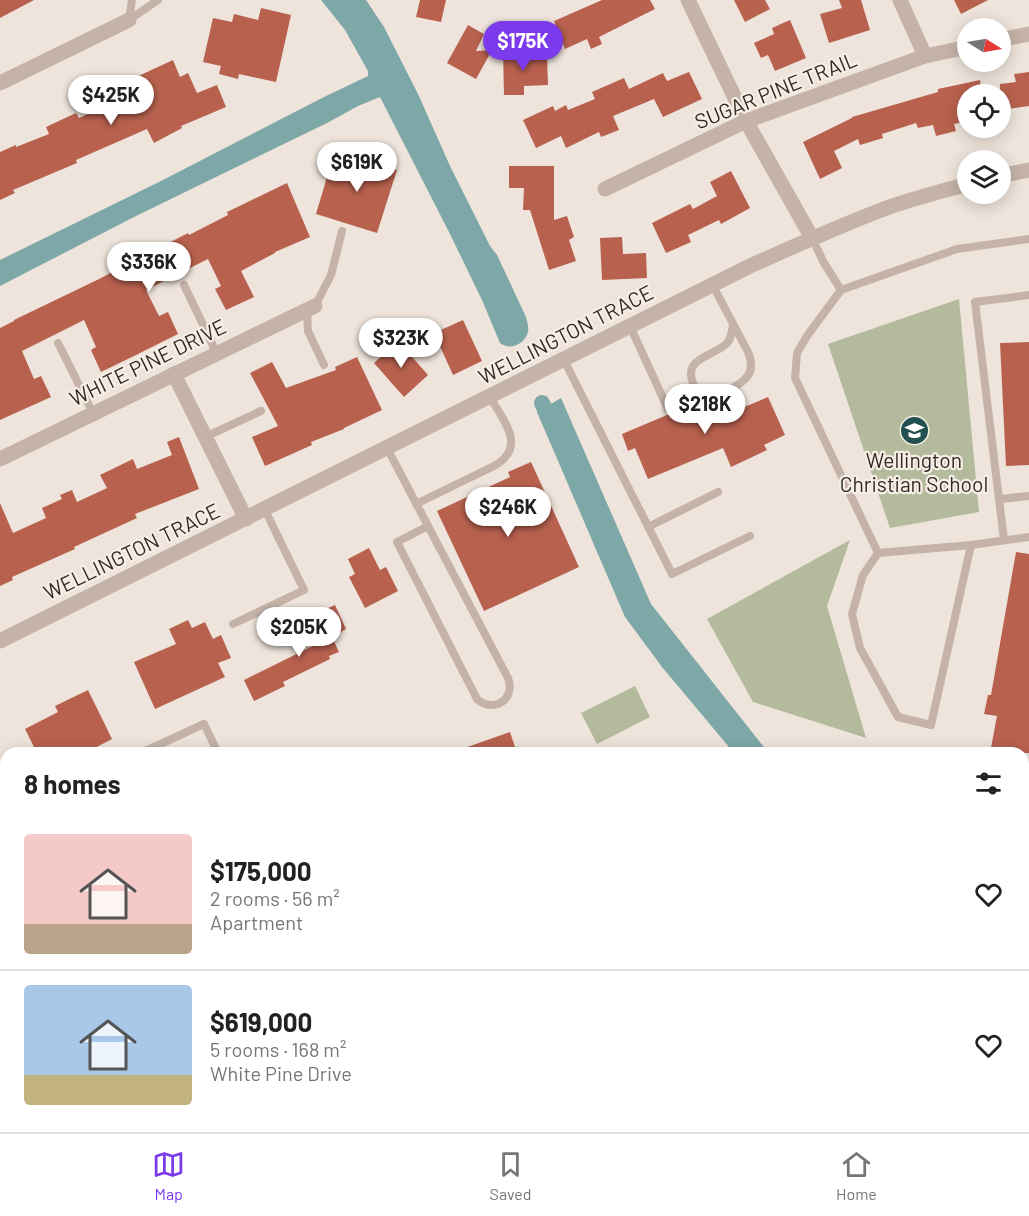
<!DOCTYPE html>
<meta charset="utf-8">
<style>
:root{--surface:#fff;--page:#f6f6f6;--text:#222;--muted:#767676;--line:#e0e0e0;--accent:#7c3aed}
body{margin:0;font-family:Barlow,sans-serif;background:var(--page);color:var(--text);height:100vh;display:flex;flex-direction:column;font-size:22px;white-space:nowrap}
*{box-sizing:border-box;margin:0}
p{font-size:20px;color:var(--muted)}
.icon{flex:none;width:33px;height:33px;fill:none;stroke:currentColor;stroke-width:2;stroke-linecap:round;stroke-linejoin:round}
.map{position:relative;flex:1;overflow:hidden}
.drawer{position:absolute;left:0px;top:747px;width:1029px;height:386px;display:flex;flex-direction:column;background:var(--surface);border-radius:18px 18px 0 0;box-shadow:0 3px 15px #0003}
.drawer>*{flex:none}
.needle{width:39px;rotate:101deg}
.tools{position:absolute;left:957px;top:18px;display:grid;gap:12px}
.tools a{display:grid;place-items:center;width:54px;height:54px;border-radius:50%;background:var(--surface);box-shadow:0 3px 15px #0003;font-size:30px}
.price{position:absolute;translate:-50% -51px;padding:0 14px;border-radius:21px;background:#fff;color:#222;font-size:20px;line-height:39px;filter:drop-shadow(0 2px 3px #0008)}
.price::after{content:'';position:absolute;left:50%;top:36px;width:18px;height:14px;margin-left:-9px;background:inherit;clip-path:polygon(0 0,100% 0,50% 100%)}
.price.active{background:var(--accent);color:#fff}
ul{padding:0;list-style:none}
li{display:flex;align-items:center;gap:18px;height:150px;padding:0 24px}
li+li{border-top:2px solid var(--line)}
li span{display:grid;place-items:center;flex:none;width:168px;height:120px;border-radius:6px;color:#555}
li>.icon{margin-inline-start:auto}
span .icon{width:72px;height:72px;fill:#fffc;stroke-width:1}
li b{font-size:26px}
h2{display:flex;justify-content:space-between;align-items:center;height:72px;padding:0 24px;font-size:26px}
.menu{display:flex;justify-content:space-around;align-items:center;height:84px;border-top:2px solid var(--line);background:var(--surface);font-size:16px;color:var(--muted)}
.menu a{display:grid;justify-items:center;gap:3px}
.menu .active{color:var(--accent)}
.map>svg:first-child{display:block}
.green{fill:#b3bb9c}
.water{fill:#7da8a7}
.lines{fill:none;stroke-linecap:round;stroke-linejoin:round}
.canal{stroke:#7da8a7;stroke-width:16}
.building{fill:#b8614f}
.service{stroke:#c5b3a8;stroke-width:8}
.minor{stroke:#c5b3a8;stroke-width:15}
.tertiary{stroke:#c5b3a8;stroke-width:15}
.labels{text-anchor:middle;stroke-width:4.5;stroke-linejoin:round;paint-order:stroke}
.street-label{font-size:21px;fill:#332a27;stroke:#f7eee6}
.poi-label{font-size:21px;fill:#332a27;stroke:#f7eee6}
</style>
<div class="map">
<svg width="1029" height="1132" viewBox="0 0 1029 1132">
<rect width="100%" height="100%" fill="#eee4db"/>
<g class="green">
<path d="M959,299L979,512L890,528L828,344Z"/>
<path d="M850,540L827,606L866,738L753,702L707,619Z"/>
<path d="M635,686L650,717L597,744L581,713Z"/>
</g>
<g class="water">
<path d="M321,0H366L384,27L418,94L450,166L490,246L497,255L526,317C527,322 529,326 528,332C525,344 510,351 500,343L482,300L450,234L380,97L358,106L327,123L136,216L0,286V260L161,181L324,97L368,76V71L345,30Z"/>
<path d="M561,398L651,604L767,751L777,753H734L662,667L625,617L537,412Z"/>
</g>
<g class="lines">
<path class="canal" d="M542,403L553,427"/>
</g>
<g class="building">
<path d="M0,0H34L0,18Z"/>
<path d="M420,0H446L441,22L416,17Z"/>
<path d="M602,0H650L655,9L599,37L602,44L591,49L587,39L565,49L554,21Z"/>
<path d="M734,0H765L770,9L745,22Z"/>
<path d="M839,0H861L870,30L829,43L820,14L842,8Z"/>
<path d="M954,0H988L961,14Z"/>
<path d="M261,8L291,15L276,82L239,74L238,79L219,74L221,66L203,62L213,18L232,22L234,14L258,20Z"/>
<path d="M790,20L806,58L775,71L768,55L761,58L754,43L774,34L772,28Z"/>
<path d="M468,25L484,34L476,51L492,50L476,79L447,63Z"/>
<path d="M503,50H524V56L547,55L548,85L524,86V95H504Z"/>
<path d="M173,60L180,77L188,73L197,93L217,85L226,107L181,126L182,128L154,143L147,129L76,160L77,163L13,190L15,193L0,200V152L16,145V147L49,134L46,127L76,113L79,118L112,103L109,96L134,85L132,79Z"/>
<path d="M689,72L702,99L663,117L654,99L613,116L619,130L601,137L599,132L566,148L561,136L536,148L523,120L553,106L555,111L566,105L568,110L595,99L592,92L624,78L629,89L663,73L667,81Z"/>
<path d="M1029,72V106L1000,110V84L1016,82L1014,74Z"/>
<path d="M980,80L982,94H968V121L954,124L956,131L936,136L933,125L918,128L916,123L882,134L883,138L860,145L858,139L834,151L842,168L820,179L803,142L852,118V117L938,92V89Z"/>
<path d="M333,157L360,165L362,159L397,170L377,233L316,214Z"/>
<path d="M509,166H554V220L567,216L574,237L569,240L576,261L549,270L530,210H523L524,188H509Z"/>
<path d="M731,171L750,208L721,224L719,220L688,235L691,242L666,253L652,223L690,204L693,209L717,196L710,182Z"/>
<path d="M287,183L310,237L275,252V253L241,271L254,297L226,310L215,289L221,286L208,259L146,290L159,316L168,312L178,334L134,356L101,372L91,350L96,347L84,320L22,351L34,379L41,376L51,397L0,420V328L14,321V320L97,280L188,233L189,235L228,215L227,212Z"/>
<path d="M622,237L623,254L646,253L647,278L602,280L600,238Z"/>
<path d="M463,320L482,361L453,375L434,333Z"/>
<path d="M398,341L428,375L404,397L374,363Z"/>
<path d="M1029,342V465L1006,466L1000,343Z"/>
<path d="M357,357L382,410L344,428V429L311,442L312,445L265,466L252,437L278,426L250,373L272,362L286,388L336,370L335,367Z"/>
<path d="M737,397L742,408L768,397L785,435L764,445L767,450L731,467L723,448L648,479L635,448L628,451L622,434L667,415H670L690,405L695,416Z"/>
<path d="M179,437L199,489L135,514L137,518L74,547L75,549L12,577L13,580L0,586V503L13,533L46,518L42,508L62,499L60,495L72,490L77,502L107,488L100,475L133,459L137,469L172,455L167,442Z"/>
<path d="M531,462L579,567L484,611L437,511L510,477L508,472Z"/>
<path d="M369,548L380,570L386,567L398,591L365,608L349,577L355,574L348,559Z"/>
<path d="M1016,552L1029,554V753H990L997,716L984,714L988,695H991Z"/>
<path d="M335,605L346,629L332,637L339,652L329,656L330,659L283,682L285,686L254,701L244,680L327,639L315,614Z"/>
<path d="M188,620L192,628L205,622L213,639L221,635L231,658L218,663L225,677L155,709L134,662L176,644L169,629Z"/>
<path d="M88,690L112,739L85,753H37L25,729L58,712L55,706Z"/>
<path d="M510,732L517,753H457L456,751Z"/>
</g>
<g class="lines">
<g class="service">
<path d="M129,20L158,0"/>
<path d="M129,20L132,0"/>
<path d="M812,238L824,263L841,290"/>
<path d="M712,284L748,352C757,373 745,382 728,390C714,397 700,400 693,383C683,359 712,356 725,345C731,341 732,332 733,324"/>
<path d="M184,285L217,354"/>
<path d="M315,306L331,275L342,231"/>
<path d="M307,310L308,331L324,365"/>
<path d="M630,326L668,409"/>
<path d="M58,343L93,413"/>
<path d="M564,360L672,574L750,536"/>
<path d="M205,437L261,411"/>
<path d="M387,448L508,678C516,699 494,714 477,699L397,542L428,526"/>
<path d="M1000,499L1029,496"/>
<path d="M416,504L494,466C528,447 503,420 490,397"/>
<path d="M648,527L718,492"/>
<path d="M1004,540L975,302L1029,295"/>
<path d="M878,553L795,378L797,353L807,336L841,290L957,249L1029,239"/>
<path d="M878,553L863,575L852,614L860,648L898,717L931,725L971,545"/>
<path d="M878,553L971,545L1029,537"/>
<path d="M233,624L304,590L265,510"/>
<path d="M528,751L529,753"/>
<path d="M141,753L204,724L218,753"/>
<path d="M0,782L6,790"/>
<path d="M197,1126L200,1132"/>
<path d="M222,1132L232,1126"/>
</g>
<g class="minor">
<path d="M688,0L746,121L812,238"/>
<path d="M900,0L925,56"/>
<path d="M1000,40L1029,34"/>
<path d="M0,83L129,20"/>
<path d="M605,189L746,121L925,56L968,47"/>
<path d="M174,374L246,519"/>
<path d="M0,459L315,306"/>
<path d="M0,1122L5,1132"/>
<path d="M878,1126L908,1132"/>
<path d="M703,1132L708,1126"/>
</g>
<g class="tertiary">
<path d="M1000,176L1029,170"/>
<path d="M0,641L752,265C795,246 839,226 884,209C911,199 939,192 968,184"/>
</g>
</g>
<defs>
<symbol id="school-disc" viewBox="-11 -11 22 22"><circle r="9.5" fill="#224f4f" stroke="#f7eee6"/><path d="M0-5L7-2L0 1L-7-2ZM-4 1L0 2.5L4 1V4Q0 6-4 4Z" fill="#fff"/></symbol>
</defs>
<g fill-rule="evenodd">
<use href="#school-disc" x="898" y="414" width="33" height="33"/>
</g>
<g class="labels">
<g class="street-label">
<text transform="translate(776 91) rotate(-22)" y="7">SUGAR PINE TRAIL</text>
<text transform="translate(566 335) rotate(-27)" y="7">WELLINGTON TRACE</text>
<text transform="translate(148 363) rotate(-26)" y="7">WHITE PINE DRIVE</text>
<text transform="translate(132 552) rotate(-26)" y="7">WELLINGTON TRACE</text>
</g>
<g class="poi-label">
<text x="914" y="468">Wellington<tspan x="914" dy="24">Christian School</tspan></text>
</g>
</g>
</svg>
<div class="tools">
<a><svg class="needle" viewBox="-14 -14 28 28"><path d="M0-13l5 13h-10z" fill="#e53935"/><path d="M0 13l5-13h-10z" fill="#767676"/></svg></a>
<a><svg class="icon" aria-label="locate" viewBox="0 0 24 24"><circle cx="12" cy="12" r="6"/><path d="M12 2v4M12 18v4M2 12h4M18 12h4"/></svg></a>
<a><svg class="icon" aria-label="layers" viewBox="0 0 24 24"><path d="M12 4l9 5-9 5-9-5zM3 14l9 5 9-5"/></svg></a>
</div>
<b class="price active" style="left:523px;top:72px">$175K</b>
<b class="price" style="left:111px;top:126px">$425K</b>
<b class="price" style="left:357px;top:193px">$619K</b>
<b class="price" style="left:149px;top:293px">$336K</b>
<b class="price" style="left:401px;top:369px">$323K</b>
<b class="price" style="left:705px;top:435px">$218K</b>
<b class="price" style="left:508px;top:538px">$246K</b>
<b class="price" style="left:299px;top:658px">$205K</b>
<section class="drawer">
<h2>8 homes<svg class="icon" aria-label="filters" viewBox="0 0 24 24"><path d="M4 7h16M4 17h16"/><circle cx="9" cy="7" r="2"/><circle cx="15" cy="17" r="2"/></svg></h2>
<ul>
<li><span style="background:linear-gradient(#f6c9c9 75%,#b9a48a 0)"><svg class="icon" aria-label="home" viewBox="0 0 24 24"><path d="M3 11l9-7 9 7M6 9v11h12V9"/></svg></span><div><b>$175,000</b><p>2 rooms · 56 m²</p><p>Apartment</p></div><svg class="icon" aria-label="heart" viewBox="0 0 24 24"><path d="M12 20l-8-8c-3-5 5-10 8-4 3-6 11-1 8 4z"/></svg></li>
<li><span style="background:linear-gradient(#a9c7e8 75%,#c2b280 0)"><svg class="icon" aria-label="home" viewBox="0 0 24 24"><path d="M3 11l9-7 9 7M6 9v11h12V9"/></svg></span><div><b>$619,000</b><p>5 rooms · 168 m²</p><p>White Pine Drive</p></div><svg class="icon" aria-label="heart" viewBox="0 0 24 24"><path d="M12 20l-8-8c-3-5 5-10 8-4 3-6 11-1 8 4z"/></svg></li>
</ul>
</section>
</div>
<nav class="menu">
<a class="active"><svg class="icon" aria-label="map" viewBox="0 0 24 24"><path d="M3 6l6-2 6 2 6-2v14l-6 2-6-2-6 2zM9 4v14M15 6v14"/></svg>Map</a>
<a><svg class="icon" aria-label="saved" viewBox="0 0 24 24"><path d="M7 4h10v16l-5-4-5 4z"/></svg>Saved</a>
<a><svg class="icon" aria-label="home" viewBox="0 0 24 24"><path d="M3 11l9-7 9 7M6 9v11h12V9"/></svg>Home</a>
</nav>
